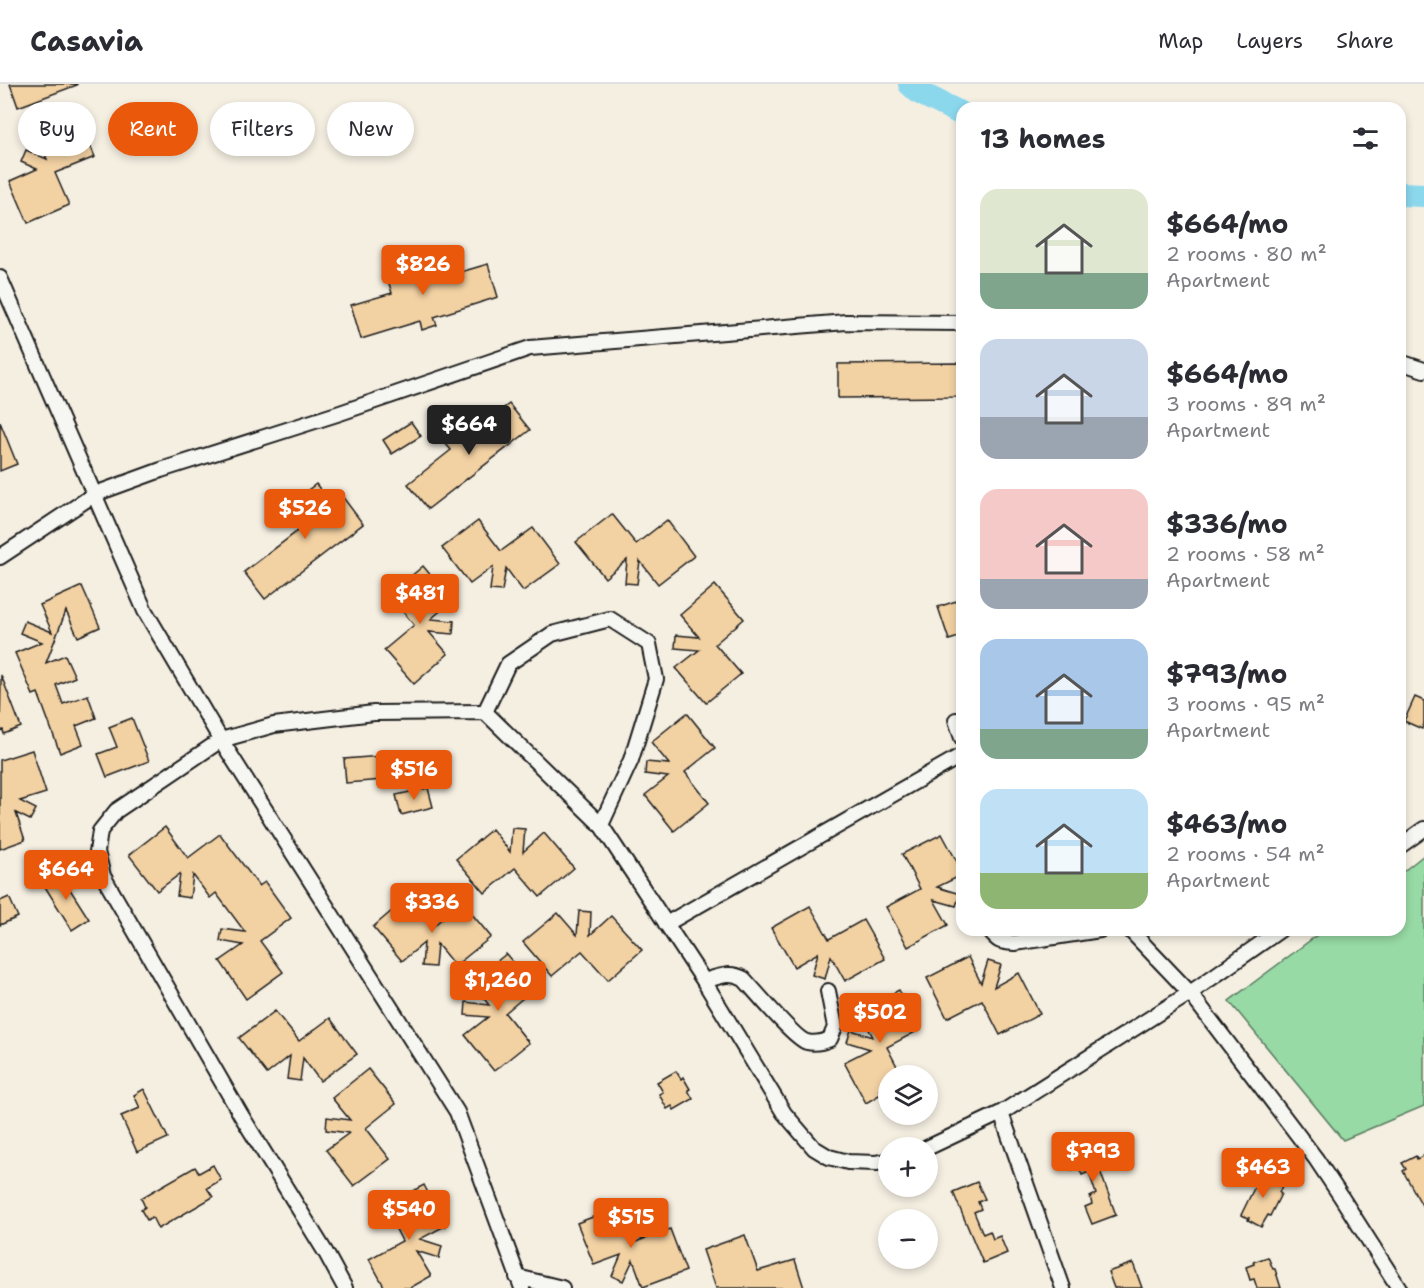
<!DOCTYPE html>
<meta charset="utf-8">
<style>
:root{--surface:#fff;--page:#f7f7f7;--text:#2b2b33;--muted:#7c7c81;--line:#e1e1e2;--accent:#ea580c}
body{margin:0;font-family:"Shantell Sans",sans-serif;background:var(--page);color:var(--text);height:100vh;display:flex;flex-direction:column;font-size:22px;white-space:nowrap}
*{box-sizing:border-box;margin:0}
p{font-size:20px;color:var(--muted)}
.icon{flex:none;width:33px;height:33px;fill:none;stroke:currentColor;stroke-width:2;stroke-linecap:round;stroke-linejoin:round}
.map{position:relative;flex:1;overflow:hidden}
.details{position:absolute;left:956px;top:18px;width:450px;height:834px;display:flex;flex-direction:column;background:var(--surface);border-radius:18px;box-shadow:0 3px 9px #0003}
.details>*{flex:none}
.hud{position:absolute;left:18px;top:18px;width:570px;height:54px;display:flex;gap:12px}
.controls{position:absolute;left:878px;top:981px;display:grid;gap:12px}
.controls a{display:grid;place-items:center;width:60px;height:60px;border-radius:50%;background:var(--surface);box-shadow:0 3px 9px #0003;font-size:30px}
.price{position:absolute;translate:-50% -51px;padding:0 14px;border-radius:6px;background:var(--accent);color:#fff;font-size:20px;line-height:39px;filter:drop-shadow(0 2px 3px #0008)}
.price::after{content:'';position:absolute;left:50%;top:36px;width:18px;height:14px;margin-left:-9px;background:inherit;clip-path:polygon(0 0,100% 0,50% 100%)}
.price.on{background:#222;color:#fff}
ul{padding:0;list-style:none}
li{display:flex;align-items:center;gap:18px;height:150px;padding:0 24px}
li span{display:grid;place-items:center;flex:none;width:168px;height:120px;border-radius:18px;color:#555}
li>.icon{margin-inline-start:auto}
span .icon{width:72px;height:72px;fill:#fffc;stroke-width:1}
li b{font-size:26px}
h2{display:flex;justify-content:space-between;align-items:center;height:72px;padding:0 24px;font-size:26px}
.chip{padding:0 21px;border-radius:27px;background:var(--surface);box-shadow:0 3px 9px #0003;font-size:21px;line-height:54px}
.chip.on{background:var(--accent);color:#fff}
header{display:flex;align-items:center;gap:36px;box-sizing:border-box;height:84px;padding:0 30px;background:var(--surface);border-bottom:2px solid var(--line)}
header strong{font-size:28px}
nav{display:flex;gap:33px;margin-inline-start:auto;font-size:21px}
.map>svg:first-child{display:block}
.green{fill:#97daa5;stroke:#5a7b60;stroke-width:1.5}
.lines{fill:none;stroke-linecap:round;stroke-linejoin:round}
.river{stroke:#8bd7ec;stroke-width:24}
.building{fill:#f2d1a3;stroke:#1c1c1c;stroke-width:1.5}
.street-casing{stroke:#1c1c1c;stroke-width:18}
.street{stroke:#f6f6f2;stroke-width:14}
</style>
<header>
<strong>Casavia</strong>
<nav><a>Map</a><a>Layers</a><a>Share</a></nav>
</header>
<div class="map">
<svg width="1424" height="1204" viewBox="0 0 1424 1204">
<rect width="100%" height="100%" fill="#f5efe2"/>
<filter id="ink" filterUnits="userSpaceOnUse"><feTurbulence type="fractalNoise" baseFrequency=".0167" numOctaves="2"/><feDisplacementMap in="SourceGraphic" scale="12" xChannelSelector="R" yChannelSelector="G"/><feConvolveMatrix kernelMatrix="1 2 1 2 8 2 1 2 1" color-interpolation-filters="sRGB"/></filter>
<g filter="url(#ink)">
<path class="green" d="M1424,771V1022L1343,1056L1229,917L1324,846H1400V790Z"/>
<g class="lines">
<g class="river">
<path d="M910,0L920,9L962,30"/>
<path d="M1400,110L1424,111"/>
</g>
</g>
<g class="building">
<path d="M10,0H77V1L18,23Z"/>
<path d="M78,31L95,73L55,89L69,121L28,139L10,97L37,85L21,78L26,66L47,75L36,49Z"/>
<path d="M440,170L447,192L488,180L498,213L434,233L437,241L422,246L420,237L361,255L351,221L392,209L385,187Z"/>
<path d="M960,279V313L838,314V280Z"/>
<path d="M509,320L530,346L428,425L408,400L451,366L445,359L458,349L463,355Z"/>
<path d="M0,338L17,380L0,387Z"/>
<path d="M411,338L421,352L392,370L383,356Z"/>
<path d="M316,400L332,421L342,412L363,440L265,515L244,488L304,442L288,421Z"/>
<path d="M612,430L636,460L667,436L694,472L658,500L640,477L637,500L625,499L627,476L605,494L576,458Z"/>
<path d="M478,437L501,467L533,444L560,480L523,507L506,484L502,507L490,506L493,483L470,500L442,464Z"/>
<path d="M423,482L452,517L431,535L454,537L453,550L429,548L448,570L414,600L384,566L414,541L389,511Z"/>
<path d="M715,501L744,535L715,560L741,590L706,619L676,584L699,566L675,564L676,551L699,553L680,531Z"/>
<path d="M82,502L100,543L78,553L66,527L46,579L65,571L75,593L56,601L63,620L88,611L96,634L76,642L83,660L60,669L38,609L33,611L15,569L42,558L20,549L25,537L52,548L40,521Z"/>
<path d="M962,515V552L949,556L938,523Z"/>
<path d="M1,591L21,643L4,650L3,646L0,647Z"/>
<path d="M1415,613L1424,617V639L1422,645L1404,637Z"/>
<path d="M687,629L715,664L685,688L709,719L674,747L645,711L668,693L645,690L646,678L669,680L651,658Z"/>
<path d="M132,634L149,677L107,693L98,670L117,663L109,643Z"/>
<path d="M32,666L46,709L20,717L36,725L30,736L16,729L25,756L0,765V676Z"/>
<path d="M381,672L383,696L346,699L344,675Z"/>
<path d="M428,704L433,723L401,731L396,711Z"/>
<path d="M165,743L188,774L220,750L259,802L265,798L291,834L260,857L283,888L246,915L220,877L243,861L220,857L222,845L245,848L216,809L210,814L193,791L190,814L177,812L180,790L157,807L129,771Z"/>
<path d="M512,744L525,745L523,768L544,749L574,784L540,813L515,784L485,809L456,775L492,745L510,768Z"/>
<path d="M942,750L962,787V791L937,803L960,810L956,822L934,816L948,841L908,863L886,823L920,805L902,770Z"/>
<path d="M59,788L89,835L72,846L42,798Z"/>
<path d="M9,813L18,833L0,841V817Z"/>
<path d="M407,814L432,843L462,818L491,853L455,882L437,860L435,883L422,882L424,859L402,877L373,843Z"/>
<path d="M810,822L829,855L863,836L885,875L845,897L831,872L825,895L812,891L818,869L794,883L771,844Z"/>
<path d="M579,827L591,828L590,851L611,832L642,866L608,896L582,867L552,892L523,858L558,829L577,851Z"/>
<path d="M506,870L535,904L505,929L529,959L494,987L465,951L488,933L465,931L466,918L489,921L471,898Z"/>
<path d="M968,873L981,899L988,877L1001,881L994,903L1019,889L1040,930L1000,951L982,916L947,934L927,894Z"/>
<path d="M899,906L921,945L887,963L902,992H888V1002L879,1006L881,1010L866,1019L844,978L870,965L847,958L851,946L873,953L859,927Z"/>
<path d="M275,927L299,957L330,934L357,970L320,997L303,974L300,997L287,995L290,972L267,990L239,954Z"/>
<path d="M368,985L396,1020L366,1044L390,1075L354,1102L326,1066L349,1049L326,1046L327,1033L350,1036L332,1014Z"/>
<path d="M676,987L681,995L683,993L690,1005L688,1006L693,1015L674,1026L672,1022L667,1025L659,1010L663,1008L657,998Z"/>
<path d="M144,1005L168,1054L137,1068L121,1032L140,1024L134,1011Z"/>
<path d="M1090,1059L1116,1131L1092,1140L1085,1123L1092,1120L1090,1113L1096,1110L1089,1088L1082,1091L1079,1083L1072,1086L1066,1068Z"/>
<path d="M1424,1071V1125L1403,1087L1406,1085L1402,1079L1416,1072L1417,1075Z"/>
<path d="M213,1081L221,1096L207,1104L213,1113L158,1145L152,1133L147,1136L141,1126L145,1123L141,1114L195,1083L199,1089Z"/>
<path d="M1262,1088L1270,1092L1271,1090L1285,1097L1279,1108L1281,1110L1270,1132L1268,1131L1261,1143L1248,1136L1249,1134L1241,1131Z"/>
<path d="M977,1098L985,1115L978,1118L981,1125L974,1128L983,1150L990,1147L993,1155L1000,1152L1007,1169L983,1179L953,1108Z"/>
<path d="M424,1101L445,1142L420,1155L442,1162L439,1174L416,1167L431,1192L410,1204H385L369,1175L402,1157L384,1122Z"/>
<path d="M619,1123L633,1159L670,1145L686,1187L643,1203L633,1176L623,1197L612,1192L621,1171L594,1181L577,1139Z"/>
<path d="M745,1151L758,1187L795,1176L804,1204H716L703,1166Z"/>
<path d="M1268,1173L1273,1185H1275L1281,1204H1257L1254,1195L1250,1196L1246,1183L1254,1180L1253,1178Z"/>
<path d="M1133,1179L1142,1204H1114L1108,1188Z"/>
</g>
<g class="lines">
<defs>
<g id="street">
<path d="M0,194L145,527L221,656L457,1028L522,1204"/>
<path d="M1400,278L1424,286"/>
<path d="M0,473L95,410L161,386L340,329L530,264L846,238L962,239"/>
<path d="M485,628L508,580L552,550L610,535L649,560L656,595L631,676L601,741"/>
<path d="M956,636L962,654"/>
<path d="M1400,762L1424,745"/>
<path d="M666,840L962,671"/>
<path d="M989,846C998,858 1000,858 1015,859L1100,846"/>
<path d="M1130,846L1190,909L1316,1075L1340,1111L1399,1204"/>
<path d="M704,897C719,893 729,887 744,895C755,907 796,956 807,958C815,960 823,958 830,955L835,943L828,907"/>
<path d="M1001,1029L1063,1204"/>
<path d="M927,1064L1001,1029L1190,909L1280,846"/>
<path d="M517,1193L562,1204"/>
<path d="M345,1204L326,1169L241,1031L103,792L97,768L100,747L116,727L221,656L274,641L374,629L485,628L601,741L704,897L784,1029L814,1064L829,1073L848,1078L876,1079L888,1077"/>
</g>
</defs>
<use href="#street" class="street-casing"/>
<use href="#street" class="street"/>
</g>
</g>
</svg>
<div class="controls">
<a><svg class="icon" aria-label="layers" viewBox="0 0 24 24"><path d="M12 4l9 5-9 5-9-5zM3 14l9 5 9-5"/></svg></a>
<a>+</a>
<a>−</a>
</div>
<b class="price" style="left:423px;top:212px">$826</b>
<b class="price on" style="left:469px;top:372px">$664</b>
<b class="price" style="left:305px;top:456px">$526</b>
<b class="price" style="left:420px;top:541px">$481</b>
<b class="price" style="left:414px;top:717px">$516</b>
<b class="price" style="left:66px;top:817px">$664</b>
<b class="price" style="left:432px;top:850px">$336</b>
<b class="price" style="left:498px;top:928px">$1,260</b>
<b class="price" style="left:880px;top:960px">$502</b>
<b class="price" style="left:1093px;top:1099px">$793</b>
<b class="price" style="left:1263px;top:1115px">$463</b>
<b class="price" style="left:409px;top:1157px">$540</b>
<b class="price" style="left:631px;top:1165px">$515</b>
<div class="hud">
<a class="chip">Buy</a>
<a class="chip on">Rent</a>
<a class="chip">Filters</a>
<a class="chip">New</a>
</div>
<section class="details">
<h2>13 homes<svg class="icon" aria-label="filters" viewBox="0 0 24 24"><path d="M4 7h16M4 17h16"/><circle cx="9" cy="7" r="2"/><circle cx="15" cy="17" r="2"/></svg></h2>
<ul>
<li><span style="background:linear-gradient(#dfe7d0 70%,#7fa58c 0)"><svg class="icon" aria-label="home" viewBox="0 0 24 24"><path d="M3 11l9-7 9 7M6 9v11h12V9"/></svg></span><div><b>$664/mo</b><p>2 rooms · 80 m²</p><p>Apartment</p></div></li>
<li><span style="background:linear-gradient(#c9d6e8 65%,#9aa5b1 0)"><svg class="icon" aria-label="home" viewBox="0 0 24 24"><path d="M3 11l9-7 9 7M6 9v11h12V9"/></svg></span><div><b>$664/mo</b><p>3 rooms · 89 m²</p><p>Apartment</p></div></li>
<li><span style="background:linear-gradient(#f6c9c9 75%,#9aa5b1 0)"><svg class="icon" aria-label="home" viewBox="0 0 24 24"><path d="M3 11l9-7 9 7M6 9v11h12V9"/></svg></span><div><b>$336/mo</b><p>2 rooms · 58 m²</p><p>Apartment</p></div></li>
<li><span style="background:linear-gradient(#a9c7e8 75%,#7fa58c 0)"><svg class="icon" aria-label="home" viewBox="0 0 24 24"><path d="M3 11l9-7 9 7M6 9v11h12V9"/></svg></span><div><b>$793/mo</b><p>3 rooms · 95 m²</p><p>Apartment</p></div></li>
<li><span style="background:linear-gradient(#bfe0f5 70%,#8fb573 0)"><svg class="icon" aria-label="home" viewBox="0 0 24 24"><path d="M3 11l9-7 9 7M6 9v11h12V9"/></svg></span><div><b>$463/mo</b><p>2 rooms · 54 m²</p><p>Apartment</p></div></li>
</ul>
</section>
</div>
